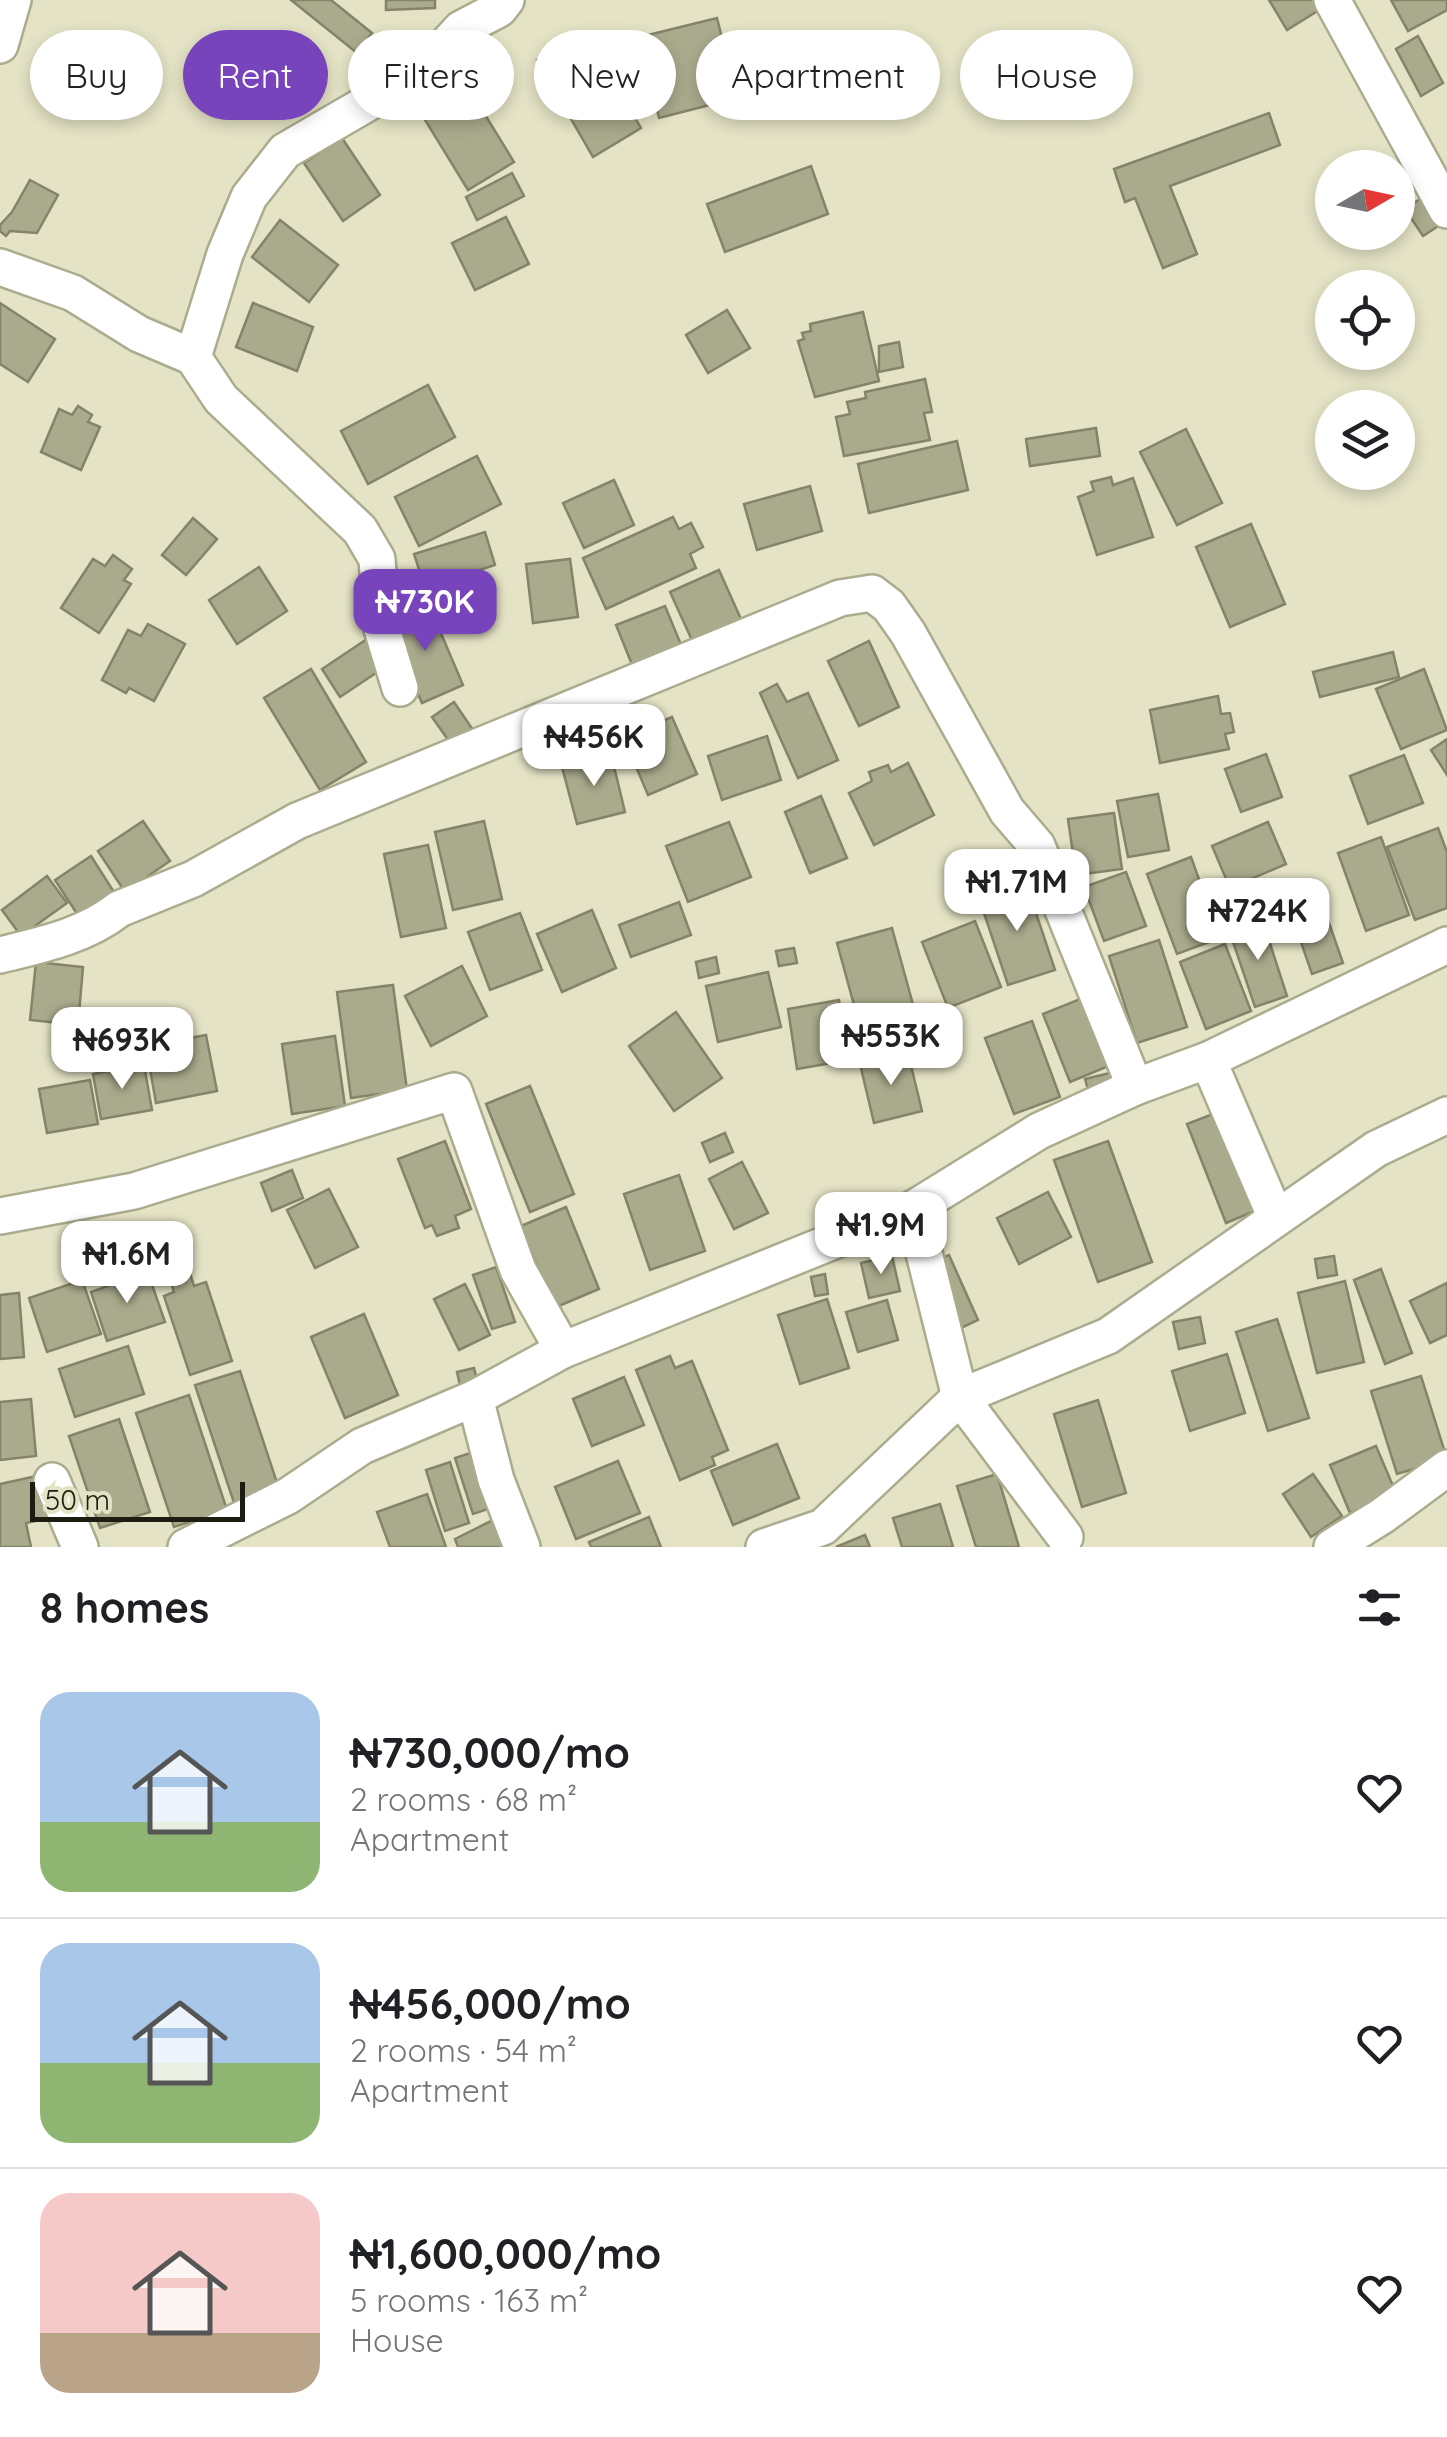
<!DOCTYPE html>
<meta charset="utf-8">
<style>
:root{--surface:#fff;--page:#f6f6f6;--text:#202124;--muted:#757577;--line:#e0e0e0;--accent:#7844bc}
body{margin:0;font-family:Quicksand,sans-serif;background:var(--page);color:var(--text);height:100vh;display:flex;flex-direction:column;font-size:38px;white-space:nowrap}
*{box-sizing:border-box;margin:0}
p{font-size:32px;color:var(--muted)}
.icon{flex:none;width:55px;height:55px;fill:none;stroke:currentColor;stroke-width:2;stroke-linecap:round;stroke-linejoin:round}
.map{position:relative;height:1547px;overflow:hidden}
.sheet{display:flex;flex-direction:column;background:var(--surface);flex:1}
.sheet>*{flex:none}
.top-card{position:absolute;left:30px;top:30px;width:1388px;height:90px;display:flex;gap:20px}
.needle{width:65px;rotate:81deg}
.buttons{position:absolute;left:1315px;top:150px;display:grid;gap:20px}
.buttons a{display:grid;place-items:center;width:100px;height:100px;border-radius:50%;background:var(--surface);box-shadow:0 5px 15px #0003;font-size:50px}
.scale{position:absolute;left:30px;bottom:25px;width:215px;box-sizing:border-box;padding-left:10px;border:5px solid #1c1c11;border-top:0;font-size:28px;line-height:35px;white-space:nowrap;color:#1c1c11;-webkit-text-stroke:8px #e4e3c5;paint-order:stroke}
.price{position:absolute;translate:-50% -85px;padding:0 22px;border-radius:20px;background:#fff;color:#222;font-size:32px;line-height:65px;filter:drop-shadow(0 2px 5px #0008)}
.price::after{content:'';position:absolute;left:50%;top:60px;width:30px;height:22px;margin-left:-15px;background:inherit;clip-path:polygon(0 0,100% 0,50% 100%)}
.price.current{background:var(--accent);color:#fff}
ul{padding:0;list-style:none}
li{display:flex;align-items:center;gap:30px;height:250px;padding:0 40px}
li+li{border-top:2px solid var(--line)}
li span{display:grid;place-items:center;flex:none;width:280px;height:200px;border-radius:30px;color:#555}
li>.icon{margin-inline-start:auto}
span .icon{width:120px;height:120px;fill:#fffc;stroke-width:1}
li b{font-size:42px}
h2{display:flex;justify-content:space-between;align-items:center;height:120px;padding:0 40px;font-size:42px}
.chip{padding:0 35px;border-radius:45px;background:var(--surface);box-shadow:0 5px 15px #0003;font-size:35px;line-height:90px}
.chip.current{background:var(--accent);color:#fff}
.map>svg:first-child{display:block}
.building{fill:#aaaa8d;stroke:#858469;stroke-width:2.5}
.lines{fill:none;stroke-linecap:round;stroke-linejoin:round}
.minor-casing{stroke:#abab8e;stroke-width:40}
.minor{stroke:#fff;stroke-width:35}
</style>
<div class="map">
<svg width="1447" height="1547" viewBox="0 0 1447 1547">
<rect width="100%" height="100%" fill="#e4e3c5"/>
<g class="building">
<path d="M291,0H331L372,33L357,53Z"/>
<path d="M386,0H435V8L386,10Z"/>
<path d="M1269,0H1313L1319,10L1287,30Z"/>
<path d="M1391,0H1447V10L1408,31Z"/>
<path d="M717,18L737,98L659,118L640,37Z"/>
<path d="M585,32L641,128L593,157L537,60Z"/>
<path d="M1418,36L1443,83L1421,96L1396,49Z"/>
<path d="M468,87L514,162L468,190L422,115Z"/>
<path d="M1269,113L1280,145L1170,186L1197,254L1163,268L1135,198L1125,202L1114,169Z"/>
<path d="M342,138L380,195L343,221L304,163Z"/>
<path d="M811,166L828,214L725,252L707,204Z"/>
<path d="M512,173L524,196L477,220L466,197Z"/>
<path d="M30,180L58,195L37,233L10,231L6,236L0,231V225L12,212Z"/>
<path d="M1429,193L1446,221L1423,236L1405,209Z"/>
<path d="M506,217L529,264L475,290L452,243Z"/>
<path d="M280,220L338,265L309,302L252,257Z"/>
<path d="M0,303L55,339L28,382L0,364Z"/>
<path d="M253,303L313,327L297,371L236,347Z"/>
<path d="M727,310L750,348L708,373L686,335Z"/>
<path d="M863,312L879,381L815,397L798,341L804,339L802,333L811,331L810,324Z"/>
<path d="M899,342L903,367L879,372V346Z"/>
<path d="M925,379L932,412L924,413L930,440L844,456L836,417L850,414L847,402L866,398L865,392Z"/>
<path d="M428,385L455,437L368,484L341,431Z"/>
<path d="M78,406L92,415L88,422L100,427L81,470L41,452L59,409L72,415Z"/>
<path d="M1096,428L1100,456L1030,466L1026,439Z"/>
<path d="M1186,429L1222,503L1177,525L1140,452Z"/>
<path d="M957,441L968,490L869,513L858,464Z"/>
<path d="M477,456L501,504L419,546L395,497Z"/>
<path d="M1111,477L1113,485L1133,478L1153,537L1097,555L1078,497L1094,491L1091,482Z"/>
<path d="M614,480L634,525L584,548L563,503Z"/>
<path d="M810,486L822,531L757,550L744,504Z"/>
<path d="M673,517L679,529L691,523L703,547L690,554L696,568L606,609L583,558Z"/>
<path d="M193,518L217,539L186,575L162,555Z"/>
<path d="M1251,524L1285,604L1230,627L1196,547Z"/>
<path d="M485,532L495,565L425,588L414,554Z"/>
<path d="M113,555L132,569L124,580L131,584L99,633L61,608L93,559L105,566Z"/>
<path d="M570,559L578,617L533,623L526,564Z"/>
<path d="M259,567L287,611L237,644L209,600Z"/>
<path d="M719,570L745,628L696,649L670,592Z"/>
<path d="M429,605L463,685L422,703L387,623Z"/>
<path d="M665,606L682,647L633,667L616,625Z"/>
<path d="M148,624L185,644L154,701L129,688L126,693L102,680L128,630L141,636Z"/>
<path d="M370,637L388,665L340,697L322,669Z"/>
<path d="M869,641L899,707L859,726L828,661Z"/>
<path d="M1393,652L1399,677L1320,697L1313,672Z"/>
<path d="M311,669L366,762L320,790L264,698Z"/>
<path d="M1424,669L1447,730L1401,749L1376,689Z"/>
<path d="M777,684L787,702L808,693L838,760L798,778L760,693Z"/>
<path d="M1218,696L1221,714L1230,713L1234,732L1225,734L1229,749L1160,763L1150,710Z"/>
<path d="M454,702L473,730L451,744L432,717Z"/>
<path d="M672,717L697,774L648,795L624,738Z"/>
<path d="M576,725L584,753L566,759L558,731Z"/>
<path d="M767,736L781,780L722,800L708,756Z"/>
<path d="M1447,739V775L1431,750Z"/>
<path d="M611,754L625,812L577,824L562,767Z"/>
<path d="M1266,754L1282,797L1241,812L1225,769Z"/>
<path d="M1404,755L1423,803L1368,824L1350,776Z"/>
<path d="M908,763L934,815L874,845L849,793L872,781L869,772L888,765L891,772Z"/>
<path d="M1158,794L1169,850L1128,857L1117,801Z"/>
<path d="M821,796L847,858L810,873L785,812Z"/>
<path d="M1114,813L1122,869L1076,875L1068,819Z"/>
<path d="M143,821L170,861L125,892L98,851Z"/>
<path d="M484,821L502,899L453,910L435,832Z"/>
<path d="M729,822L751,877L688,902L666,846Z"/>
<path d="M1268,822L1286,864L1230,888L1212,846Z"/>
<path d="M1438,828L1447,852V908L1415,920L1387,847Z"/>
<path d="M1381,837L1409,915L1366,931L1338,853Z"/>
<path d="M428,845L446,928L401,937L384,854Z"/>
<path d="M91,856L121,903L85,926L55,880Z"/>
<path d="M1191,857L1220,938L1177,954L1147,874Z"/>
<path d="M1126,872L1146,926L1104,941L1084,887Z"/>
<path d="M47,876L67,903L21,936L2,910Z"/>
<path d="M1314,880L1343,963L1312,974L1283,890Z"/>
<path d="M1026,883L1055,970L1008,985L979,898Z"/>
<path d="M679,902L691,935L631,957L619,925Z"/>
<path d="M592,910L616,968L562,992L537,934Z"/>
<path d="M520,913L542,970L490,990L468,932Z"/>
<path d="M1262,919L1287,996L1255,1007L1229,930Z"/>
<path d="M975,921L1001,987L948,1008L922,942Z"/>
<path d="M892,928L920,1030L865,1045L837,943Z"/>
<path d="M1159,940L1187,1027L1137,1043L1109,956Z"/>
<path d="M1225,944L1251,1011L1206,1029L1180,962Z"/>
<path d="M794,948L797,963L779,966L776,951Z"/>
<path d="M716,957L719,973L699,978L696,962Z"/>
<path d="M36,962L83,967L78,1025L30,1020Z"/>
<path d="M462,966L487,1016L431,1046L405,996Z"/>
<path d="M768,972L781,1027L718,1042L706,986Z"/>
<path d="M393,985L407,1090L351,1098L337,992Z"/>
<path d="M1090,995L1118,1062L1070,1082L1043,1014Z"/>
<path d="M839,1000L849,1060L797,1069L788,1009Z"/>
<path d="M676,1012L722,1078L674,1111L629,1046Z"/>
<path d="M1032,1021L1060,1097L1014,1114L985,1038Z"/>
<path d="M206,1035L217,1091L156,1103L146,1046Z"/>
<path d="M335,1036L345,1106L292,1114L282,1044Z"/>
<path d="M908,1053L922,1111L874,1123L860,1064Z"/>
<path d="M144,1065L152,1110L101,1119L93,1074Z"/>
<path d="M1118,1071L1122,1088L1090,1096L1085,1079Z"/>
<path d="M90,1080L98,1124L47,1133L39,1089Z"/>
<path d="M530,1086L574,1194L530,1212L486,1104Z"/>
<path d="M1223,1110L1262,1208L1226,1223L1187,1124Z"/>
<path d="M725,1133L733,1152L710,1162L702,1143Z"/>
<path d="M445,1141L471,1209L455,1216L459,1228L437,1236L432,1225L425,1228L398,1159Z"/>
<path d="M1108,1141L1152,1262L1098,1282L1054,1160Z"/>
<path d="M742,1162L768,1213L734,1229L709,1179Z"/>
<path d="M292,1170L303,1198L272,1211L261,1183Z"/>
<path d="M679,1175L705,1251L650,1270L624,1194Z"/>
<path d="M329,1189L358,1247L315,1268L287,1210Z"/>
<path d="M1048,1192L1071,1237L1019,1264L997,1218Z"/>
<path d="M566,1207L599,1289L554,1308L521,1226Z"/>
<path d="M949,1255L978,1320L959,1329L929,1263Z"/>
<path d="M892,1256L900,1291L869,1298L861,1263Z"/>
<path d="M1334,1256L1337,1275L1318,1278L1315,1259Z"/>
<path d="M496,1267L515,1322L492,1329L473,1275Z"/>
<path d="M1381,1269L1412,1353L1385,1364L1354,1280Z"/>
<path d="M131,1273L132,1278L148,1273L165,1322L107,1341L91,1292L108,1286L107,1281Z"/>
<path d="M190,1273L194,1286L206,1282L232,1361L190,1375L164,1296L174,1292L170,1280Z"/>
<path d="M825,1274L828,1294L815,1296L811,1277Z"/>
<path d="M82,1280L101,1334L47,1352L29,1298Z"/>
<path d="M1345,1281L1364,1362L1317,1373L1298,1293Z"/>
<path d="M1447,1283V1335L1430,1343L1410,1301Z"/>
<path d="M465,1284L490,1335L459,1350L434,1299Z"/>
<path d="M19,1293L24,1357L0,1359V1295Z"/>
<path d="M827,1299L849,1368L800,1384L778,1315Z"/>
<path d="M887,1300L898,1340L858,1352L846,1312Z"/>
<path d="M364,1314L398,1395L345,1418L311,1337Z"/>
<path d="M1200,1317L1205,1343L1179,1349L1173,1322Z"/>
<path d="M1277,1319L1309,1418L1268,1431L1236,1332Z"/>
<path d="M128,1346L144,1394L75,1417L59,1369Z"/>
<path d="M1227,1354L1245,1413L1190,1431L1172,1371Z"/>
<path d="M670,1356L675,1368L692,1361L728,1450L712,1457L715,1465L680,1480L636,1370Z"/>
<path d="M474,1368L480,1392L462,1395L457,1372Z"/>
<path d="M240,1371L281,1495L236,1509L195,1385Z"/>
<path d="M1421,1376L1447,1459L1397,1474L1371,1391Z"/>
<path d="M624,1377L644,1425L592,1446L573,1399Z"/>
<path d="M189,1395L227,1510L174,1527L136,1413Z"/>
<path d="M31,1399L36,1456L0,1460V1402Z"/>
<path d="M1098,1400L1126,1493L1082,1507L1054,1414Z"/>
<path d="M119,1419L150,1512L100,1528L69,1436Z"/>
<path d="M777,1444L799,1498L733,1525L711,1471Z"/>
<path d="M1376,1446L1396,1493L1350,1513L1330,1465Z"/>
<path d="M482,1449L500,1505L473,1514L455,1458Z"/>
<path d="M618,1461L640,1513L576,1539L555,1487Z"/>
<path d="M450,1462L469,1523L445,1531L426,1470Z"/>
<path d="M997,1474L1019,1547H976L957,1486Z"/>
<path d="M1313,1474L1342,1516L1311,1537L1283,1494Z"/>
<path d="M41,1475L50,1518L26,1523L31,1547H0V1484Z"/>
<path d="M427,1494L446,1547H390L377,1512Z"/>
<path d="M940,1504L953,1547H902L893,1518Z"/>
<path d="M501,1516L516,1547H458L455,1539Z"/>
<path d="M649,1517L661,1547H591L589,1542Z"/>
<path d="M865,1535L870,1547H836Z"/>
</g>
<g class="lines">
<defs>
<g id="minor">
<path d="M1332,0L1447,210"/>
<path d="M0,45L13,0"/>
<path d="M0,267L73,293L139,334L193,357L221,399L360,530L377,559L382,629L400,688"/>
<path d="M193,357L225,254L249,197L285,151L421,72L461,29L499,9L506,0"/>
<path d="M0,955C41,945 85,936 119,909L193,879L297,821L840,598L872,593L889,606L908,633L1007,811L1037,846L1135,1087"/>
<path d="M1208,1060L1276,1218"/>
<path d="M913,1209L960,1397L1065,1537"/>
<path d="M0,1216L134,1191L454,1091L518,1270L563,1350"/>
<path d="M475,1398L496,1480L522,1547"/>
<path d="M52,1481L80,1547"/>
<path d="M186,1547L288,1496L362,1446L475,1398L563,1350L913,1209L1039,1131L1135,1087L1208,1060L1447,945"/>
<path d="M764,1547L823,1527L960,1397L1108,1336L1376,1149L1447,1115"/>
<path d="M1332,1547L1382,1516L1447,1468"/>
</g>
</defs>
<use href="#minor" class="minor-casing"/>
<use href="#minor" class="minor"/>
</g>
</svg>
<div class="buttons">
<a><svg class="needle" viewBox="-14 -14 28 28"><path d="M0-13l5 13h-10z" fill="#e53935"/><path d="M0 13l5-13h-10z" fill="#757577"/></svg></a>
<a><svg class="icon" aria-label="locate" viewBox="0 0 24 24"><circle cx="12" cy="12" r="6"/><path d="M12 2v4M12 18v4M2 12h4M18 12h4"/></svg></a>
<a><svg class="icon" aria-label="layers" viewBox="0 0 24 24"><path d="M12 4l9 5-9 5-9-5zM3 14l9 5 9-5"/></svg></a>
</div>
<div class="scale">50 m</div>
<b class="price current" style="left:425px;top:654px">₦730K</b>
<b class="price" style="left:594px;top:789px">₦456K</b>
<b class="price" style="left:1017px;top:934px">₦1.71M</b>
<b class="price" style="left:1258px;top:963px">₦724K</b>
<b class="price" style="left:891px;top:1088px">₦553K</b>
<b class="price" style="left:122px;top:1092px">₦693K</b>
<b class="price" style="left:881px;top:1277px">₦1.9M</b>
<b class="price" style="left:127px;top:1306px">₦1.6M</b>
<div class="top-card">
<a class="chip">Buy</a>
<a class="chip current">Rent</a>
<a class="chip">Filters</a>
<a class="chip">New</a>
<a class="chip">Apartment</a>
<a class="chip">House</a>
</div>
</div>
<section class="sheet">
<h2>8 homes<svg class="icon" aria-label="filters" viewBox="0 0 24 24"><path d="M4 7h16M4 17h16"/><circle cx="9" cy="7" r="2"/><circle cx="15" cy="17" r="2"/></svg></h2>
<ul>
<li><span style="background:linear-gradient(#a9c7e8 65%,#8fb573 0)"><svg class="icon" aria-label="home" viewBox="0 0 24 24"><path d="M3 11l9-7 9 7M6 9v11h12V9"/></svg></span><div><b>₦730,000/mo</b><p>2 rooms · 68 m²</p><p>Apartment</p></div><svg class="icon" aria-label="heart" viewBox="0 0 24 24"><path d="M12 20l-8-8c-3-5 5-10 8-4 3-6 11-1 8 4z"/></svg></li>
<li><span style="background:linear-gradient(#a9c7e8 60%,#8fb573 0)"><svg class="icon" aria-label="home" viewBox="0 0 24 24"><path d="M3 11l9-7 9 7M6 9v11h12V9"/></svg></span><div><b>₦456,000/mo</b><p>2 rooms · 54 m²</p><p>Apartment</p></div><svg class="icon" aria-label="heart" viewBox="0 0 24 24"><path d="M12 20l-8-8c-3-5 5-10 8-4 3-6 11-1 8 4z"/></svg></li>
<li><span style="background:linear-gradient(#f6c9c9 70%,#b9a48a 0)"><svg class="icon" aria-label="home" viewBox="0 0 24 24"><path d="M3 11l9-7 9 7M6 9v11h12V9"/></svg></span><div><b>₦1,600,000/mo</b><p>5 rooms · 163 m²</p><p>House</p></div><svg class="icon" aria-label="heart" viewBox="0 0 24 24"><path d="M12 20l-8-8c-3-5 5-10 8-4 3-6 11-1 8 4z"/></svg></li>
</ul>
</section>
